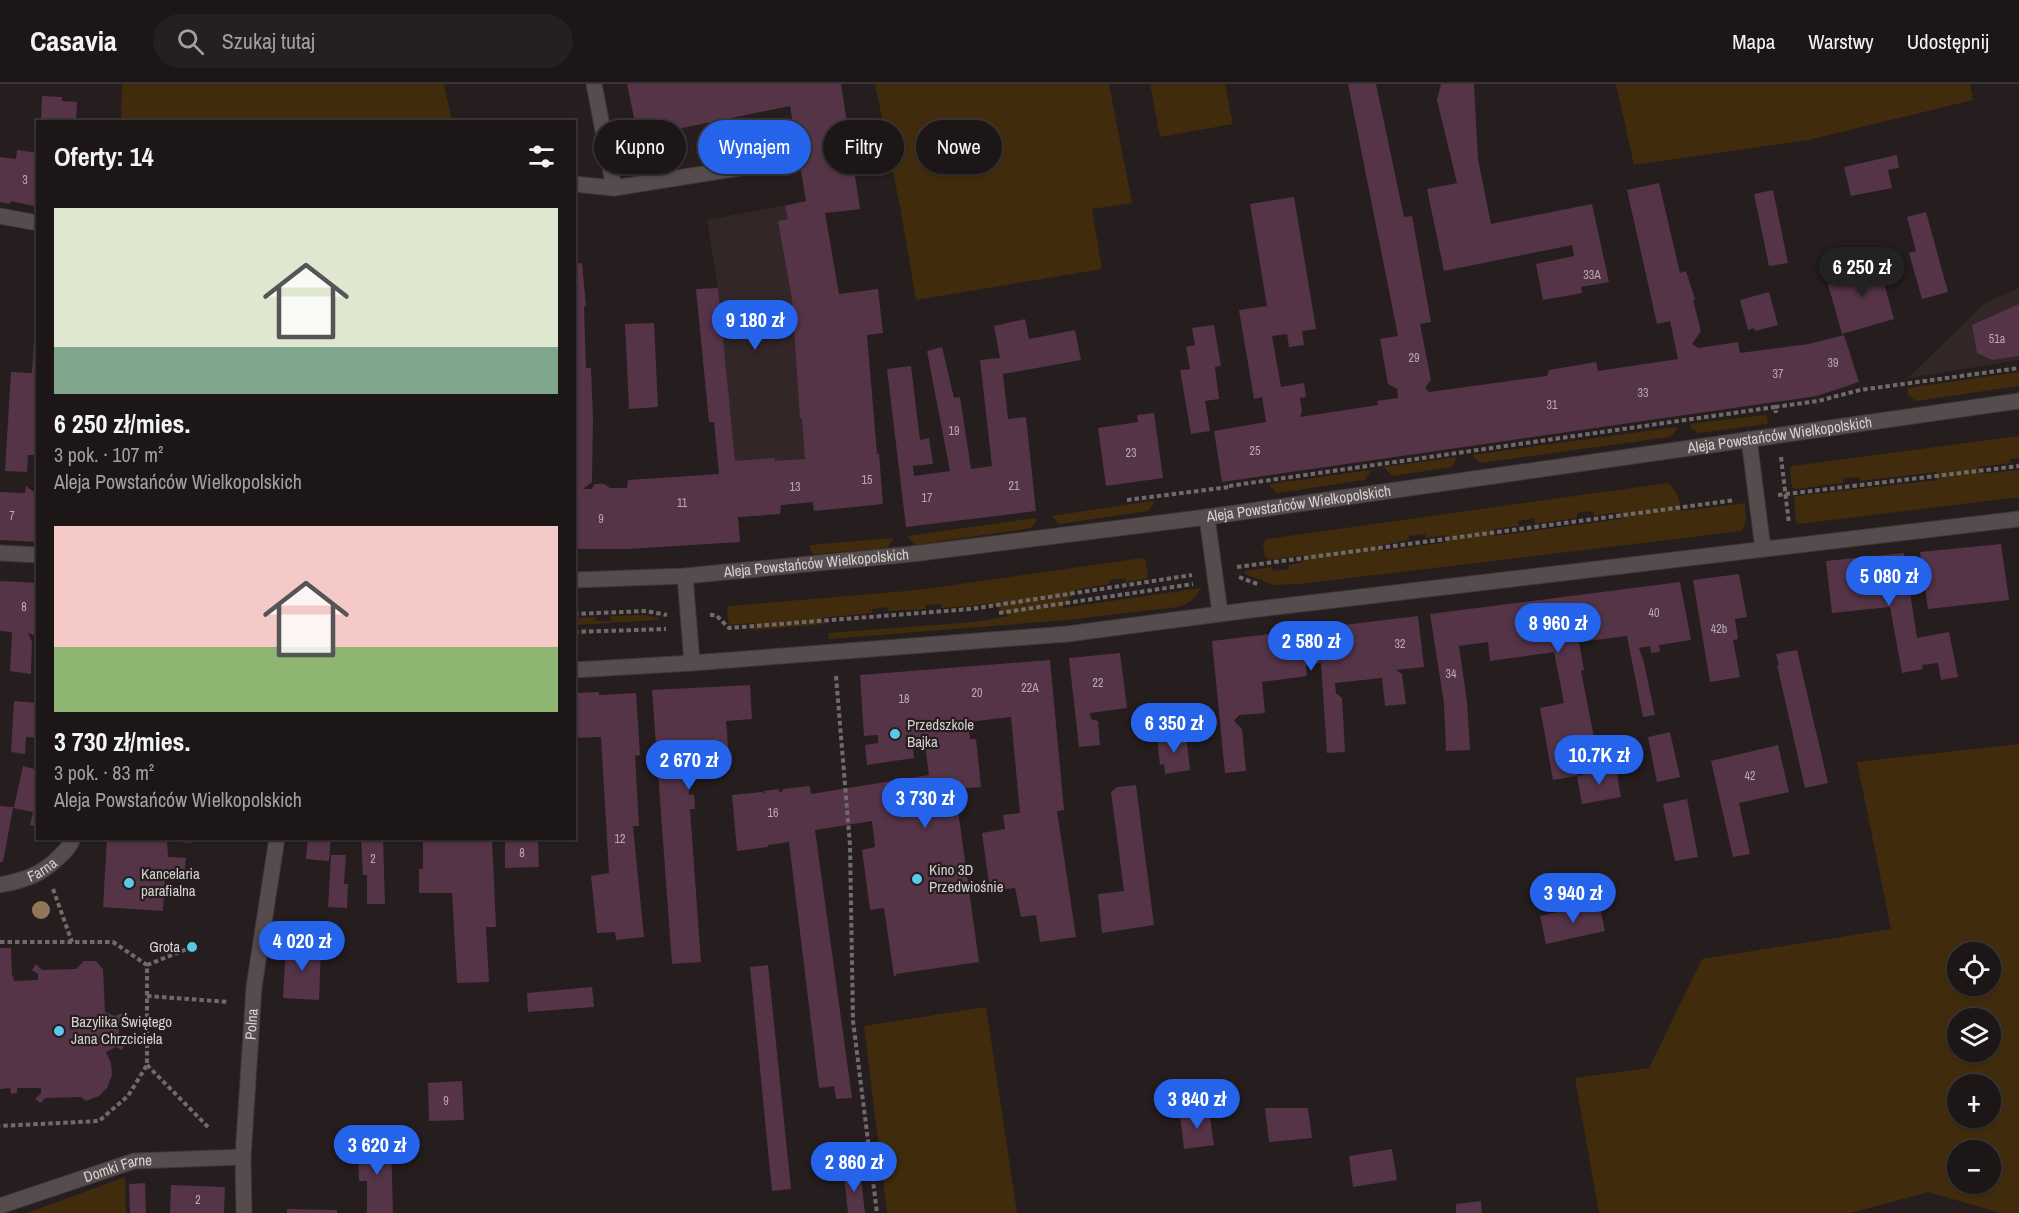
<!DOCTYPE html>
<html lang="pl">
<meta charset="utf-8">
<style>
:root{--surface:#1c1616;--page:#251f1f;--text:#f1f3f6;--muted:#a09fa1;--line:#3a3535;--accent:#2563eb}
body{margin:0;font-family:"Archivo Narrow",sans-serif;background:var(--page);color:var(--text);height:100vh;display:flex;flex-direction:column;font-size:22px;white-space:nowrap}
*{box-sizing:border-box;margin:0}
p{font-size:20px;color:var(--muted)}
.icon{flex:none;width:33px;height:33px;fill:none;stroke:currentColor;stroke-width:2;stroke-linecap:round;stroke-linejoin:round}
.map{position:relative;flex:1;overflow:hidden}
.drawer{position:absolute;left:36px;top:36px;width:540px;height:720px;display:flex;flex-direction:column;background:var(--surface);border-radius:0px;box-shadow:0 2px 4px #0004,0 0 0 2px var(--line)}
.drawer>*{flex:none}
.hud{position:absolute;left:594px;top:36px;width:570px;height:54px;display:flex;gap:12px}
.controls{position:absolute;left:1947px;top:858px;display:grid;gap:12px}
.controls a{display:grid;place-items:center;width:54px;height:54px;border-radius:50%;background:var(--surface);box-shadow:0 2px 4px #0004,0 0 0 2px var(--line);font-size:30px}
.price{position:absolute;translate:-50% -51px;padding:0 14px;border-radius:21px;background:var(--accent);color:#fff;font-size:20px;line-height:39px;filter:drop-shadow(0 2px 3px #0008)}
.price::after{content:'';position:absolute;left:50%;top:36px;width:18px;height:14px;margin-left:-9px;background:inherit;clip-path:polygon(0 0,100% 0,50% 100%)}
.price.current{background:#222;color:#fff}
ul{padding:0;list-style:none}
li{display:grid;align-content:center;gap:12px;height:318px;padding:0 18px}
li span{display:grid;place-items:center;height:186px;border-radius:0px;color:#555}
li>.icon{margin-inline-start:auto}
span .icon{width:108px;height:108px;fill:#fffc;stroke-width:1}
li b{font-size:26px}
h2{display:flex;justify-content:space-between;align-items:center;height:72px;padding:0 18px;font-size:26px}
.tag{padding:0 21px;border-radius:27px;background:var(--surface);box-shadow:0 2px 4px #0004,0 0 0 2px var(--line);font-size:21px;line-height:54px}
.tag.current{background:var(--accent);color:#fff}
header{display:flex;align-items:center;gap:36px;box-sizing:border-box;height:84px;padding:0 30px;background:var(--surface);border-bottom:2px solid var(--line)}
header strong{font-size:28px}
nav{display:flex;gap:33px;margin-inline-start:auto;font-size:21px}
.search{width:420px;height:54px;background:var(--page);display:flex;align-items:center;gap:15px;box-sizing:border-box;padding:0 21px;border-radius:33px;color:var(--muted);font-size:22px}
.map>svg:first-child{display:block}
.built{fill:#332626}
.green{fill:#402c0c;fill-rule:evenodd}
.building{fill:#553448}
.lines{fill:none;stroke-linecap:round;stroke-linejoin:round}
.lane-casing{stroke:#3e3838;stroke-width:17}
.street-casing{stroke:#3e3838;stroke-width:17}
.path{stroke:#716a6b;stroke-width:4;stroke-dasharray:4.5 3;stroke-linecap:butt}
.lane{stroke:#564c4d;stroke-width:15}
.street{stroke:#564c4d;stroke-width:15}
.tree{fill:#907758}
.poi-dot{fill:#5ac8e6;stroke:#251d1e;stroke-width:2}
.labels{text-anchor:middle;stroke-width:4.5;stroke-linejoin:round;paint-order:stroke}
.number-label{font-size:12px;fill:#b6aaaf}
.street-label{font-size:15px;fill:#d6d1d1;stroke:#251d1e}
.poi-label{font-size:15px;fill:#d6d1d1;stroke:#251d1e;text-anchor:start}
</style>
<header>
<strong>Casavia</strong>
<div class="search"><svg class="icon" aria-label="search" viewBox="0 0 24 24"><circle cx="10" cy="10" r="6"/><path d="M15 15l6 6"/></svg>Szukaj tutaj</div>
<nav><a>Mapa</a><a>Warstwy</a><a>Udostępnij</a></nav>
</header>
<div class="map">
<svg width="2019" height="1129" viewBox="0 0 2019 1129">
<rect width="100%" height="100%" fill="#251d1e"/>
<g class="built">
<path d="M841,0L860,125L825,129L856,423L814,427L812,418L781,421L780,430L738,433L718,204L707,136L806,117Z"/>
<path d="M2019,204V276L1908,294L1985,219Z"/>
</g>
<g class="green">
<path d="M122,0H444L452,37H121Z"/>
<path d="M875,0H1109L1132,119L1092,125L1102,185L916,216L901,128Z"/>
<path d="M1150,0H1225L1233,40L1160,53Z"/>
<path d="M1616,0H1970L1973,16L1808,56L1634,81Z"/>
<path d="M2019,288V302L1916,317L1908,311L1907,304Z"/>
<path d="M1765,331L1767,333L1768,340L1698,349L1690,343V340Z"/>
<path d="M1676,343L1677,345L1670,353L1480,379L1472,371Z"/>
<path d="M2019,352V374L2010,375V379L1979,383L1980,390L2019,386V413L1799,440L1796,438L1794,415L1796,412L1937,396V388L1860,397L1859,393L1843,394V399L1795,405L1792,403L1790,385L1792,382Z"/>
<path d="M1457,373L1452,383L1392,392L1384,383Z"/>
<path d="M1370,386V388L1365,396L1277,409L1270,402V400Z"/>
<path d="M1668,399C1677,407 1680,415 1681,427L1745,419L1746,436L1742,447L1300,500L1273,501L1245,490V487L1272,483L1273,487L1289,485V481L1302,478L1306,471L1269,476L1265,473L1263,460L1267,455ZM1593,427L1594,432L1619,428L1621,435L1493,452V445L1519,442L1518,437L1534,434L1535,440L1577,434V429ZM1425,450L1426,454L1446,451L1447,458L1381,467L1376,462L1409,456V452Z"/>
<path d="M1153,417L1154,420L1148,427L1059,440L1051,432Z"/>
<path d="M1036,434L1037,437L1031,444L915,461L907,452Z"/>
<path d="M893,454V456L887,464L814,470L810,466V461Z"/>
<path d="M1142,474L1145,475L1148,492L1145,495L1126,498L1125,494L1109,496V500L1075,506L1063,524L1201,504C1195,515 1190,519 1178,523L1067,536L829,555L828,549L974,538L1009,532L992,519L972,522L941,524V520L925,521V525L888,527V523L872,525V529L821,534L825,540L753,546L756,539L730,541C727,536 726,526 729,522L918,506Z"/>
<path d="M646,531L658,534V536L575,541V534L595,533L596,537H611V532Z"/>
<path d="M2019,660V1129H2001L1928,1108L1851,1129H1599L1575,994L1649,984L1702,875L1891,845L1857,678ZM1958,868H1990V902H1958ZM1958,934H1990V968H1958ZM1958,1000H1990V1034H1958ZM1958,1066H1990V1100H1958Z"/>
<path d="M986,923L1017,1129H887L864,942Z"/>
<path d="M125,1093L126,1129H27Z"/>
</g>
<g class="building">
<path d="M627,0H841L860,125L825,129L839,210L878,205L883,249L867,251L877,370H879L883,420L814,427L813,418L781,421L780,430L738,433L740,458L627,465H574V180L582,179L586,222H584L586,284H591L593,335L592,398L583,405H591L595,400H604L610,404H627L628,396L719,390L714,338H709L696,205L718,204L735,377L775,374V377L805,375L802,334H800L792,215L778,137L788,135L785,122L806,117L790,22L638,53Z"/>
<path d="M1348,0H1376L1404,133L1412,132L1431,238L1420,240L1431,296L1425,304L1429,308L1547,292L1549,286L1596,278L1598,287L1678,275L1670,237L1657,240L1627,106L1659,99L1680,189L1686,187L1695,215L1693,216L1701,247L1692,260L1698,264L1738,258L1740,269L1809,260L1844,251L1859,298L1817,312L1222,398L1214,347L1266,338L1262,313L1254,315L1239,226L1267,222L1250,120L1294,113L1316,245L1302,247L1304,261L1289,263L1287,250L1272,252L1281,303L1304,299L1306,313L1300,314L1302,327L1300,333L1378,321L1377,317L1398,314L1397,305L1388,300L1380,255L1398,252Z"/>
<path d="M1441,0H1474L1478,75L1491,140L1592,120L1609,198L1581,203L1582,209L1543,216L1536,180L1574,172L1572,161L1444,187L1427,105L1457,99L1437,16Z"/>
<path d="M42,12L62,13V17L77,18L76,38H41Z"/>
<path d="M17,66L38,69V123L11,117L10,120L0,118V73L16,75Z"/>
<path d="M1897,71L1899,84L1888,86L1892,104L1851,112L1844,83Z"/>
<path d="M1773,106L1788,179L1769,182L1754,110Z"/>
<path d="M1926,128L1948,208L1922,215L1909,169L1916,167L1907,133Z"/>
<path d="M1876,171L1894,235L1842,250L1828,200L1862,190L1858,176Z"/>
<path d="M1769,208L1778,241L1755,247L1754,244L1748,246L1740,216Z"/>
<path d="M2019,220V272L1992,276L1977,269L1972,241Z"/>
<path d="M36,223H38V371H28L27,388L5,387L11,288L32,289Z"/>
<path d="M1025,235L1029,255L1075,246L1081,276L1003,290L1008,335L1026,333L1036,427L906,443L887,285L911,282L920,356L929,354L933,380L913,382L914,392L950,387L927,267L942,263L954,314L960,313L971,385L992,382L980,276L1000,274L994,242Z"/>
<path d="M654,239L658,323L629,325L625,240Z"/>
<path d="M1214,241L1221,282L1215,283L1219,315L1205,317L1210,347L1191,350L1180,286L1190,285L1186,263L1195,261L1192,244Z"/>
<path d="M1154,329L1163,394L1106,402L1098,344L1138,338L1137,331Z"/>
<path d="M26,402L38,411V458L0,456V408L25,409Z"/>
<path d="M2001,460L2009,516L1928,525L1920,468Z"/>
<path d="M1904,469L1917,554L1949,548L1958,593L1941,596L1938,579L1922,581L1923,585L1902,589L1890,523L1832,529L1826,477Z"/>
<path d="M1739,490L1747,533L1735,535L1738,555L1733,556L1740,593L1710,598L1693,496Z"/>
<path d="M0,497L38,499V553L28,549L32,558L31,590L10,587L12,548L0,547Z"/>
<path d="M1680,498L1691,556L1659,561L1660,568L1651,569L1650,562L1639,564L1644,579L1655,631L1643,633L1627,552L1579,558L1584,586L1581,587L1597,669L1573,672L1577,692L1553,696L1540,624L1564,619L1554,568L1490,577L1488,558L1459,562L1467,618L1470,666L1446,667L1444,620L1430,530Z"/>
<path d="M1418,532L1424,583L1396,586L1402,590L1406,620L1385,622L1382,594L1335,599L1336,609L1342,614L1345,668L1327,669L1321,579L1306,581L1307,592L1262,598L1265,629L1239,631L1234,637L1242,645L1246,687L1225,689L1212,557Z"/>
<path d="M1797,566L1828,699L1805,704L1777,581H1779L1776,570Z"/>
<path d="M1120,569L1127,624L1090,629L1091,635L1098,637L1100,661L1079,663L1069,574Z"/>
<path d="M1050,576L1064,726L1057,727L1076,853L1040,858L1036,831L1021,833L1015,804L990,807L982,749L1005,745L1003,731L1020,729L1011,633L968,638L970,655H976L981,703L955,705L979,878L896,890V892H894L884,824L870,826L862,766L875,763L872,737L815,746L852,1014L836,1015L834,1002L819,1004L789,758L768,761V763L737,767L732,711L762,708L765,710L764,707L779,705V708L783,707V705L810,702L811,710L929,691L925,662L913,663L914,674L867,681L865,661L878,659V651L864,652L860,591Z"/>
<path d="M750,601L752,635L726,637L730,686L717,688L715,668H679L688,688L689,711L694,710L695,725H690L701,878L672,880L652,606Z"/>
<path d="M599,608V611L636,609L640,671L635,672L639,742H633L644,853L616,856L615,848L597,849L591,792L609,789L601,653L574,654V609Z"/>
<path d="M14,617L38,619V654L26,653L25,670L11,668Z"/>
<path d="M1670,648L1680,693L1657,698L1648,653Z"/>
<path d="M1186,651L1190,686L1165,690L1164,680L1160,681L1157,653Z"/>
<path d="M1778,661L1789,708L1739,719L1750,770L1733,773L1711,677Z"/>
<path d="M23,682L38,686V743L30,741L33,728L13,724L3,778H0V722L14,723Z"/>
<path d="M1616,685L1621,713L1582,720L1577,692Z"/>
<path d="M1136,701L1154,841L1102,849L1098,810L1124,807L1111,708L1117,703Z"/>
<path d="M1687,715L1698,773L1675,777L1663,720Z"/>
<path d="M107,754H191V759L167,757L168,773L186,774L184,792L165,791L163,827L103,823Z"/>
<path d="M308,754H331L329,777L306,775Z"/>
<path d="M361,754H383L385,820H367V791H363Z"/>
<path d="M423,754L492,756L496,843H486L489,898L457,899L452,809H419V785H423Z"/>
<path d="M505,754H538L539,783L505,784Z"/>
<path d="M331,771H346L344,800H348L347,824L328,823Z"/>
<path d="M1599,819L1605,847L1546,860L1540,832Z"/>
<path d="M286,860L321,862L319,916L283,914Z"/>
<path d="M0,864H11L12,892H13L14,897L38,896V890L32,886L36,880L42,886L76,885L84,877H96L103,885L105,928L115,932L121,929L124,934L119,938V957L125,960L122,966L116,963L106,968L111,979L112,991L107,1004L99,1012L86,1017L81,1013L45,1014L41,1019L35,1015L41,1009V1004H17V1009L11,1010L10,1004L0,1005Z"/>
<path d="M768,881L791,1105L772,1107L750,883Z"/>
<path d="M592,903L594,923L528,928L527,909Z"/>
<path d="M462,997L464,1036L429,1037L428,999Z"/>
<path d="M1265,1024H1308L1312,1054L1269,1058Z"/>
<path d="M1209,1027L1214,1061L1184,1065L1180,1031Z"/>
<path d="M391,1059L393,1129H367V1097H359L358,1061Z"/>
<path d="M1392,1065L1397,1096L1353,1103L1349,1072Z"/>
<path d="M860,1087L865,1129H848L844,1089Z"/>
<path d="M145,1099L146,1129H130L129,1100Z"/>
<path d="M171,1101L225,1103L224,1129H170Z"/>
<path d="M1481,1117L1482,1129H1456V1120Z"/>
<path d="M287,1125L337,1126V1129H287Z"/>
</g>
<g class="lines">
<defs>
<g id="lane">
<path d="M574,100L614,104L594,0"/>
<path d="M614,104L772,79"/>
<path d="M1749,355L1763,465"/>
<path d="M1207,433L1220,529"/>
<path d="M685,492L692,579"/>
</g>
<g id="street">
<path d="M0,132L38,139"/>
<path d="M0,469L38,471"/>
<path id="s1" d="M574,496L685,492L912,470L1207,433L2019,317"/>
<path d="M574,586L692,579L1067,550L1250,526L2019,435"/>
<path id="s2" d="M0,801C25,796 41,791 59,773C65,767 70,763 73,754"/>
<path id="s3" d="M0,1122L134,1077L243,1073"/>
<path id="s4" d="M244,1129L243,1073L254,903L277,754"/>
</g>
</defs>
<use href="#lane" class="lane-casing"/>
<use href="#street" class="street-casing"/>
<g class="path">
<path d="M1775,323L1818,317L1860,306L2019,284"/>
<path d="M1781,373L1789,440"/>
<path d="M1229,402L1775,323L1776,329"/>
<path d="M1778,411L2019,382"/>
<path d="M1127,416L1229,403"/>
<path d="M1237,483L1735,416"/>
<path d="M1239,493L1260,501"/>
<path d="M999,529L1193,500"/>
<path d="M574,530L646,527L667,531"/>
<path d="M710,531H716L729,544L971,525L1192,491"/>
<path d="M574,548L666,545"/>
<path d="M836,592L850,761L853,937L877,1129"/>
<path d="M53,805L72,858"/>
<path d="M0,858H113L147,881V981L128,1012L99,1037L0,1042"/>
<path d="M147,881L192,863"/>
<path d="M147,912L229,918"/>
<path d="M147,981L210,1045"/>
</g>
<use href="#lane" class="lane"/>
<use href="#street" class="street"/>
</g>
<circle class="tree" cx="41" cy="826" r="9"/>
<g class="poi-dot">
<circle cx="895" cy="650" r="6"/>
<circle cx="917" cy="795" r="6"/>
<circle cx="129" cy="799" r="6"/>
<circle cx="192" cy="863" r="6"/>
<circle cx="59" cy="947" r="6"/>
</g>
<g class="labels">
<g class="number-label">
<text x="25" y="100">3</text>
<text x="1592" y="195">33A</text>
<text x="1997" y="259">51a</text>
<text x="1414" y="278">29</text>
<text x="1833" y="283">39</text>
<text x="1778" y="294">37</text>
<text x="1643" y="313">33</text>
<text x="1552" y="325">31</text>
<text x="954" y="351">19</text>
<text x="1255" y="371">25</text>
<text x="1131" y="373">23</text>
<text x="867" y="400">15</text>
<text x="1014" y="406">21</text>
<text x="795" y="407">13</text>
<text x="927" y="418">17</text>
<text x="682" y="423">11</text>
<text x="12" y="436">7</text>
<text x="601" y="439">9</text>
<text x="24" y="527">8</text>
<text x="1654" y="533">40</text>
<text x="1719" y="549">42b</text>
<text x="1400" y="564">32</text>
<text x="1451" y="594">34</text>
<text x="1098" y="603">22</text>
<text x="1030" y="608">22A</text>
<text x="977" y="613">20</text>
<text x="904" y="619">18</text>
<text x="1750" y="696">42</text>
<text x="773" y="733">16</text>
<text x="620" y="759">12</text>
<text x="522" y="773">8</text>
<text x="373" y="779">2</text>
<text x="446" y="1021">9</text>
<text x="198" y="1120">2</text>
</g>
<g class="street-label">
<text dy="5" stroke="none"><textPath href="#s1" startOffset="1215">Aleja Powstańców Wielkopolskich</textPath></text>
<text dy="5" stroke="none"><textPath href="#s1" startOffset="729">Aleja Powstańców Wielkopolskich</textPath></text>
<text dy="5" stroke="none"><textPath href="#s1" startOffset="243">Aleja Powstańców Wielkopolskich</textPath></text>
<text dy="5" stroke="none"><textPath href="#s2" startOffset="45">Farna</textPath></text>
<text dy="5" stroke="none"><textPath href="#s4" startOffset="189">Polna</textPath></text>
<text dy="5" stroke="none"><textPath href="#s3" startOffset="124">Domki Farne</textPath></text>
</g>
<g class="poi-label">
<text x="907" y="646">Przedszkole<tspan x="907" dy="17">Bajka</tspan></text>
<text x="929" y="791">Kino 3D<tspan x="929" dy="17">Przedwiośnie</tspan></text>
<text x="141" y="795">Kancelaria<tspan x="141" dy="17">parafialna</tspan></text>
<text x="180" y="868" text-anchor="end">Grota</text>
<text x="71" y="943">Bazylika Świętego<tspan x="71" dy="17">Jana Chrzciciela</tspan></text>
</g>
</g>
</svg>
<div class="controls">
<a><svg class="icon" aria-label="locate" viewBox="0 0 24 24"><circle cx="12" cy="12" r="6"/><path d="M12 2v4M12 18v4M2 12h4M18 12h4"/></svg></a>
<a><svg class="icon" aria-label="layers" viewBox="0 0 24 24"><path d="M12 4l9 5-9 5-9-5zM3 14l9 5 9-5"/></svg></a>
<a>+</a>
<a>−</a>
</div>
<b class="price current" style="left:1862px;top:214px">6 250 zł</b>
<b class="price" style="left:755px;top:267px">9 180 zł</b>
<b class="price" style="left:1889px;top:523px">5 080 zł</b>
<b class="price" style="left:1558px;top:570px">8 960 zł</b>
<b class="price" style="left:1311px;top:588px">2 580 zł</b>
<b class="price" style="left:1174px;top:670px">6 350 zł</b>
<b class="price" style="left:1599px;top:702px">10.7K zł</b>
<b class="price" style="left:689px;top:707px">2 670 zł</b>
<b class="price" style="left:925px;top:745px">3 730 zł</b>
<b class="price" style="left:1573px;top:840px">3 940 zł</b>
<b class="price" style="left:302px;top:888px">4 020 zł</b>
<b class="price" style="left:1197px;top:1046px">3 840 zł</b>
<b class="price" style="left:377px;top:1092px">3 620 zł</b>
<b class="price" style="left:854px;top:1109px">2 860 zł</b>
<div class="hud">
<a class="tag">Kupno</a>
<a class="tag current">Wynajem</a>
<a class="tag">Filtry</a>
<a class="tag">Nowe</a>
</div>
<section class="drawer">
<h2>Oferty: 14<svg class="icon" aria-label="filters" viewBox="0 0 24 24"><path d="M4 7h16M4 17h16"/><circle cx="9" cy="7" r="2"/><circle cx="15" cy="17" r="2"/></svg></h2>
<ul>
<li><span style="background:linear-gradient(#dfe7d0 75%,#7fa58c 0)"><svg class="icon" aria-label="home" viewBox="0 0 24 24"><path d="M3 11l9-7 9 7M6 9v11h12V9"/></svg></span><div><b>6 250 zł/mies.</b><p>3 pok. · 107 m²</p><p>Aleja Powstańców Wielkopolskich</p></div></li>
<li><span style="background:linear-gradient(#f6c9c9 65%,#8fb573 0)"><svg class="icon" aria-label="home" viewBox="0 0 24 24"><path d="M3 11l9-7 9 7M6 9v11h12V9"/></svg></span><div><b>3 730 zł/mies.</b><p>3 pok. · 83 m²</p><p>Aleja Powstańców Wielkopolskich</p></div></li>
</ul>
</section>
</div>
